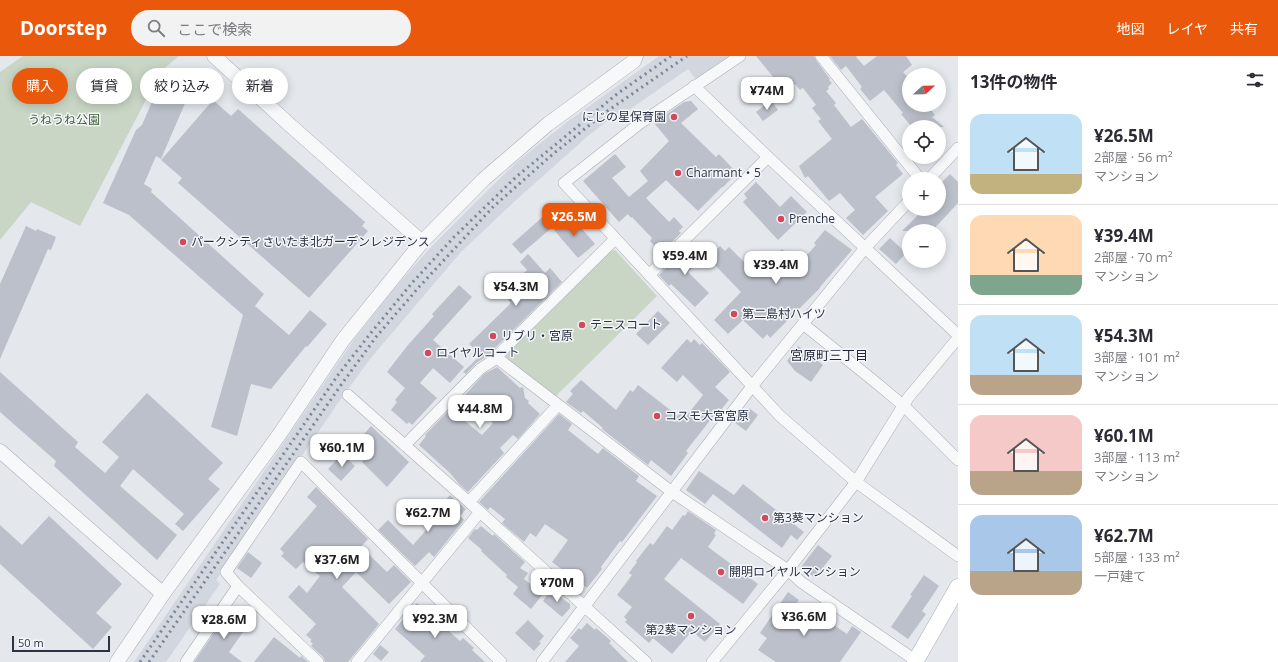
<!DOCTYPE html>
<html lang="ja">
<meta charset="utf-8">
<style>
:root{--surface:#fff;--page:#f2f2f3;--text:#2b2b33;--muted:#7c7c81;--line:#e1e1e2;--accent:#ea580c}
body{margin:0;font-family:"Open Sans","Noto Sans JP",sans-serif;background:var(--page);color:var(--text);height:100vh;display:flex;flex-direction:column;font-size:15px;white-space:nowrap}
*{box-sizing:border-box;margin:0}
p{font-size:13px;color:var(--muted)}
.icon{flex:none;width:22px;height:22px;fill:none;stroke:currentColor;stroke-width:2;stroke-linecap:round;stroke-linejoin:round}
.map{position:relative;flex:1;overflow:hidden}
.details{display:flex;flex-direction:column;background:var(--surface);width:320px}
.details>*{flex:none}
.banner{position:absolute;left:12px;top:12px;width:380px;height:36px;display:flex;gap:8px}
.needle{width:26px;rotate:68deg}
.fabs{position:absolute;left:902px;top:12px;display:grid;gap:8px}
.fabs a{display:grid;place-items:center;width:44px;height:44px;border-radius:50%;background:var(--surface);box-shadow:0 2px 10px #0003;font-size:20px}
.scale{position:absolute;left:12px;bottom:10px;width:98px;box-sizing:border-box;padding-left:4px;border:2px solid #2b3445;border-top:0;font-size:11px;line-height:14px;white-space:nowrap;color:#2b3445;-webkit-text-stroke:3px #f4f6f9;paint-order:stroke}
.price{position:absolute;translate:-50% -34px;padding:0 9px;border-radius:8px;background:#fff;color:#222;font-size:13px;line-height:26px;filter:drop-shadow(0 1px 2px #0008)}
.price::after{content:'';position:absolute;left:50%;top:24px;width:12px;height:9px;margin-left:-6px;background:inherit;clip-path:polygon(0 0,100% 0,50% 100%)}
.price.active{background:var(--accent);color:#fff}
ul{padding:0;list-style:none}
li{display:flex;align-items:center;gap:12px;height:100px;padding:0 12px}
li+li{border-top:1px solid var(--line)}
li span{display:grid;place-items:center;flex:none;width:112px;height:80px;border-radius:12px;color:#555}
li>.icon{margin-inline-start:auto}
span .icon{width:48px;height:48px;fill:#fffc;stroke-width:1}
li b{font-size:17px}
h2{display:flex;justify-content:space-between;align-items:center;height:48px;padding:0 12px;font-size:17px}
.tag{padding:0 14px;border-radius:18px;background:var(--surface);box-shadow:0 2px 10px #0003;font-size:14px;line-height:36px}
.tag.active{background:var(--accent);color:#fff}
header{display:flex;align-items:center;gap:24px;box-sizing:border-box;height:56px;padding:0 20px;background:var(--accent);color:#fff}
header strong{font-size:19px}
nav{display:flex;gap:22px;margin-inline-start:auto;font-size:14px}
.search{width:280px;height:36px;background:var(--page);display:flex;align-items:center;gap:10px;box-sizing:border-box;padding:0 14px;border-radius:22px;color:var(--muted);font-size:15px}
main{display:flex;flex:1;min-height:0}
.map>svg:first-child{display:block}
.built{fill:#d2d6de}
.green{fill:#c9d6c5}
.building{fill:#bbc0ca}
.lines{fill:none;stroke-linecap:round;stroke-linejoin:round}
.minor-casing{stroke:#a9aeb7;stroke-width:12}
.tertiary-casing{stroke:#a9aeb7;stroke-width:15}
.secondary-casing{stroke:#a9aeb7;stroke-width:17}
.minor{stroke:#f7f8fa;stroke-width:11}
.tertiary{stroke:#f7f8fa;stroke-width:14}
.secondary{stroke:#fff;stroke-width:16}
.rail{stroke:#7d8696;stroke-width:3;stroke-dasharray:2 4;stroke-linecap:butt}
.poi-dot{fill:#d1495b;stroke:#f4f6f9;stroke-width:1.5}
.labels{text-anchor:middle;stroke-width:3;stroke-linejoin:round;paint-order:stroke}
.poi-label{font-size:12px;fill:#2b3445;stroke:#f4f6f9;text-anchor:start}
.park-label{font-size:12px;fill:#3f6138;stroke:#f4f6f9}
.neighbourhood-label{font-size:13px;fill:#1d2536;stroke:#f4f6f9}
</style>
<header>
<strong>Doorstep</strong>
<div class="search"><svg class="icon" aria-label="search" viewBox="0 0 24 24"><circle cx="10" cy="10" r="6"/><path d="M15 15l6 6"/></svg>ここで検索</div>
<nav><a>地図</a><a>レイヤ</a><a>共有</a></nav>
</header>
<main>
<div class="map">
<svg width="958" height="606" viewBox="0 0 958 606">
<rect width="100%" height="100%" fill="#e4e7ec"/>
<path class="built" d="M659,0H734L697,25L688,13L616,63L614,60L589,79L515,145L461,196L370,303L338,347L235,498L216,524L220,528L166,606H134L353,285L392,235L431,191L477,145L517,106L567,66Z"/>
<g class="green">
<path d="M23,0H179L161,15L80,170L31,146L0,184V16Z"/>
<path d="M615,194L657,240L556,340L506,302V298L611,195Z"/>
</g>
<g class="building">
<path d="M756,0H814L816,4L830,23L829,24L832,27L828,31L829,33L826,35L836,47L834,49L851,71L862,63L898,107L896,109L903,118L875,141L888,155L863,179L846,162L855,154L840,137L829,145L808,120L805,122L799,110L832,83L818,65L821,63L812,52L816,49L803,32L800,34L795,28L778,42L770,33L778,27Z"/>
<path d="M830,0H857L856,1L864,10L877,0H906L912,9L903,16L909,23V49H927L935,59L932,61L944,71H912L901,58L903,57L884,34L870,45L860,33L862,31L846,10L841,14Z"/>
<path d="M166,13L195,24L161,103L156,100L144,128L152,133L151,136L264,238L255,250L289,279L310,254L327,268L307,291L306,290L271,333L251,328L237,380L211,371L243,259L129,159L103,147L136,74L142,69Z"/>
<path d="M213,44L231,60L238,53L365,166L362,170L368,175L309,242L178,127L182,122L161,104Z"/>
<path d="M771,44L778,54L763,65L756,56Z"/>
<path d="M691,45L698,53L681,67L716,101L719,98L737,117L723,131H722L698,155L666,124L646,142L669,166L674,161L683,171L679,175L681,177L661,197L650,185L652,182L632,161L631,162L628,158L619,166L583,125L615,98L626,111L612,122L629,141L648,125L640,115L669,85L654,67L684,46Z"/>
<path d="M950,118L958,126V147L932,175H902L924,153H939V129Z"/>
<path d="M756,126L780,151L791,140L807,156L778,184L743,146L747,142L744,138Z"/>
<path d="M546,158L555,169L521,198L512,188Z"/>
<path d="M571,160L595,188L578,202L554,174Z"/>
<path d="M26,170L36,175L37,173L56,181L51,194L48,193L0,303V228Z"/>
<path d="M825,174L852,194L820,231V232L770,282L767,278L763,283L743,264L728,278L714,264L741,236L708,202L720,190L725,195L729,191L754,216L763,207L766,209L782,193L798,209L816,189L814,187Z"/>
<path d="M890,182L906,197L896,208L879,193Z"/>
<path d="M691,187L703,200L688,216L709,237L695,251L671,228L669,230L659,219Z"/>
<path d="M528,198L545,217L550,212L562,226L495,292L492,297L476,307L466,318L463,316L481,299L469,288L510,248V246L503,239L509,234L508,232L527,214L520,206Z"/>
<path d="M459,229L472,241L433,284L464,311L450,327L433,312L420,327L437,342L412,369L409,366L407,368L391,354L397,346L395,344L405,332L387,316L408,289L434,260L432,258Z"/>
<path d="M658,255L670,267L648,289L636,278Z"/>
<path d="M687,283L691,287L694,283L700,289L702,287L730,316L715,331L729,344L721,354L719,353L686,395L688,397L671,420L651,404L648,409L602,373L603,372L583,355L581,357L566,346L573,338L570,335L581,324L616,354L630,334L633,336L638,329L678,360L680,357L685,362L703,339L683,319L677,326L661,312Z"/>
<path d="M798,290L823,309L811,326L795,315L787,305Z"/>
<path d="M497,311L520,332L523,331L525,342L529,345L528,347L540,358L518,383L513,379L500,392L504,397L468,436L459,428L450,417L419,389L426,380L425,379L450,353L482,379L493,367L464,340L484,318Z"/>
<path d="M0,316L78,386L75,391L105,417L119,401L102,386L147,337L223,407L208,423L220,433L183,475L175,468L184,458L133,413L120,430L177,479L157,504L54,410L56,405L0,356Z"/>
<path d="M749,352L758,359L746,375L735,367L744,355L746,357Z"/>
<path d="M559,358L572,368L568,374L598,398L603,392L639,420L636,425L657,440L622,486L620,485L601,511L602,513L587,532L552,506L568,484L545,468L536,481L530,477L524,486L502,467L505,463L490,451L488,454L479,446Z"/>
<path d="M371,370L409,406L387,431L362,406L371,397L358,385Z"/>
<path d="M342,398L355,410L341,425L328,413Z"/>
<path d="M699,415L734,439L743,428L804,476L797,484L791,479L782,492L713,438L705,448L686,434Z"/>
<path d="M316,431L368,483L361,491L387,516L394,509L411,526L389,548L356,516L342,531L379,568L348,606H325L323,601L311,590L313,588L310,585L312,584L306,579L316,568L288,541L299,529L307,537L320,520L303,506L296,513L281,500L284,497L280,493L317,450L307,441Z"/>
<path d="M450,439L466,453L460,460L464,464L434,501L429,496L415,510L378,474L388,464L413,489L442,456L438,453Z"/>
<path d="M688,455L716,474L714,478L716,479L708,491L758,528L743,548L681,502L664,523L720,568L705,586L692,575L672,598L653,582L649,587L625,566L627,564L624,561L632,551L617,539L632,519L629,517L637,506L636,505L650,487L653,489L667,470L672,474L683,459L685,460Z"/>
<path d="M49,460L122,528L96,557L112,571L93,593L0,508V469L22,489Z"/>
<path d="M481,470L493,480L494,478L525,506L520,512L528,517L524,523L543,538L531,553L513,538L518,531L506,521L507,519L481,495L482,494L468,482L475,473L477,474Z"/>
<path d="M818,489L832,500L815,522L801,511Z"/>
<path d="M248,496L262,507L251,522L237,512Z"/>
<path d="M924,519L939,530L922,555L926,558L908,583L891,571L912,540L910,539Z"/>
<path d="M551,534L570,548V552L562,561L543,545Z"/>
<path d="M788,536L799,544L794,551L814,565L819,559L847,578L852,570L861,576L840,606H776L758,594L767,582L760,577Z"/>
<path d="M417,547L460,585L463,582L474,592L472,594L485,606H420L425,600L395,573Z"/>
<path d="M229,555L236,560L238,558L250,566L229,596L242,606H194Z"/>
<path d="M528,564L544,580L539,586L541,587L534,595L515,577Z"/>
<path d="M587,567L595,574L596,572L611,585L609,587L628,606H565L579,590L570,582L579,572L581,574Z"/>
<path d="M274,581L300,602L301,600L308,606H254Z"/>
<path d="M380,589L389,596L381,605L373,598Z"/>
</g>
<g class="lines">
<defs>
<g id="minor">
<path d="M740,0L639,68L564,127L780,360L856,426L958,500"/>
<path d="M821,0L920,123"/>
<path d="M694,30L768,101L958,279"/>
<path d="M929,123L958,92"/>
<path d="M649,219L768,101"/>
<path d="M803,268L874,325L904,350L958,404"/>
<path d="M497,302L672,436L788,514L801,526L915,604"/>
<path d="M348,339L469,446L646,606"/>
<path d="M405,389L480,313L497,302L500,297L615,183"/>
<path d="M469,446L558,349"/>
<path d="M186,606L238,530"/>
<path d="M318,606L238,530L226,516L301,406L501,606"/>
<path d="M357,606L480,456"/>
<path d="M542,606L753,329L865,192L909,145"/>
<path d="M712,606L788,514L856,426L908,342L958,282"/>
</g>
<g id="tertiary">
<path d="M214,0L291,70L422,186"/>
<path d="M0,395L163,538"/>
<path d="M117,606L163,538L279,379L343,284L422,186L484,123L548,68L634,5L636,0"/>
</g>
<path id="secondary" d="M915,606L958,531"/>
</defs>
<use href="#minor" class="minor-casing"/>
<use href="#tertiary" class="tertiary-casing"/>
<use href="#secondary" class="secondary-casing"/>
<use href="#minor" class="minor"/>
<use href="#tertiary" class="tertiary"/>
<use href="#secondary" class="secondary"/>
<g class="rail">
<path d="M140,606L338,319L370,278L412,227L454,181L516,121L617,38L671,0"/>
<path d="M149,606L341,329L376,281L419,231L493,151L553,98L606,56L687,0"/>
</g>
</g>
<g class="poi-dot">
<circle cx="674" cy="61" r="4"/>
<circle cx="678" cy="117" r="4"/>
<circle cx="781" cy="163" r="4"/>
<circle cx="183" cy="186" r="4"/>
<circle cx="734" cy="258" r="4"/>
<circle cx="582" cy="269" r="4"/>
<circle cx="493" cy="280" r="4"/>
<circle cx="428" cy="297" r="4"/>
<circle cx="657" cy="360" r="4"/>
<circle cx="765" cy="462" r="4"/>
<circle cx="721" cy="516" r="4"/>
<circle cx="691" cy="560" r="4"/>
</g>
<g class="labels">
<g class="poi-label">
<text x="666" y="65" text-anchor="end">にじの星保育園</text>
<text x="686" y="121">Charmant・5</text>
<text x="789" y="167">Prenche</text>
<text x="191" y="190">パークシティさいたま北ガーデンレジデンス</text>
<text x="742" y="262">第二島村ハイツ</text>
<text x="590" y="273">テニスコート</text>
<text x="501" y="284">リブリ・宮原</text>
<text x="436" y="301">ロイヤルコート</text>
<text x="665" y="364">コスモ大宮宮原</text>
<text x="773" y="466">第3葵マンション</text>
<text x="729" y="520">開明ロイヤルマンション</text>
<text x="691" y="578" text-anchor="middle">第2葵マンション</text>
</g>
<g class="park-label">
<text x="64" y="68">うねうね公園</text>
</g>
<g class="neighbourhood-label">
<text x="829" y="304">宮原町三丁目</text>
</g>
</g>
</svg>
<div class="fabs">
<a><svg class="needle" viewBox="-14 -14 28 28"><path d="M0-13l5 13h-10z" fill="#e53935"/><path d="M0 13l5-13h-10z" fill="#7c7c81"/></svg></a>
<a><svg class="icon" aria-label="locate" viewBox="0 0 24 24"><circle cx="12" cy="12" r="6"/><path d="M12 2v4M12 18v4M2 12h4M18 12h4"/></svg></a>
<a>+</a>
<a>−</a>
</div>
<div class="scale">50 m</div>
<b class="price" style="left:767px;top:55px">¥74M</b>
<b class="price active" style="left:574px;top:181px">¥26.5M</b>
<b class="price" style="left:685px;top:220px">¥59.4M</b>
<b class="price" style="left:776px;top:229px">¥39.4M</b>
<b class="price" style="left:516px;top:251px">¥54.3M</b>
<b class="price" style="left:480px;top:373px">¥44.8M</b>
<b class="price" style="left:342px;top:412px">¥60.1M</b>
<b class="price" style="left:428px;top:477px">¥62.7M</b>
<b class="price" style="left:337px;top:524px">¥37.6M</b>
<b class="price" style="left:557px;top:547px">¥70M</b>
<b class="price" style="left:804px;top:581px">¥36.6M</b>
<b class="price" style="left:435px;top:583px">¥92.3M</b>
<b class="price" style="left:224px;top:584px">¥28.6M</b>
<div class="banner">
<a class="tag active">購入</a>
<a class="tag">賃貸</a>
<a class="tag">絞り込み</a>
<a class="tag">新着</a>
</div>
</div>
<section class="details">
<h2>13件の物件<svg class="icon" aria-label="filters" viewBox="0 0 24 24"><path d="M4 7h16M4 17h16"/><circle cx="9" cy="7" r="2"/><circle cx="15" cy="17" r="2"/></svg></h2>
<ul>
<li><span style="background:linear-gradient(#bfe0f5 75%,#c2b280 0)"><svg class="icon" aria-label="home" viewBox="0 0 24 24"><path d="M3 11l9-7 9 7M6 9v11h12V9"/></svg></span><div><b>¥26.5M</b><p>2部屋 · 56 m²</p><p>マンション</p></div></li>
<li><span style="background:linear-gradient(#ffd9b3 75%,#7fa58c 0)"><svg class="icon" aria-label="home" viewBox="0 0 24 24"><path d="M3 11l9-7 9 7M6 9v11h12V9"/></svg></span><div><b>¥39.4M</b><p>2部屋 · 70 m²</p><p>マンション</p></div></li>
<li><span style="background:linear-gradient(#bfe0f5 75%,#b9a48a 0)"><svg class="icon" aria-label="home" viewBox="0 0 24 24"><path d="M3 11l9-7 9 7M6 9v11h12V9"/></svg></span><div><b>¥54.3M</b><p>3部屋 · 101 m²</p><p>マンション</p></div></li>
<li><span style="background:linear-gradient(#f6c9c9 70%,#b9a48a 0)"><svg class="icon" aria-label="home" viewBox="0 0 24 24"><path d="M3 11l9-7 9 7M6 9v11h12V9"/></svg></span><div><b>¥60.1M</b><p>3部屋 · 113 m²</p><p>マンション</p></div></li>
<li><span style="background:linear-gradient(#a9c7e8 70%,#b9a48a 0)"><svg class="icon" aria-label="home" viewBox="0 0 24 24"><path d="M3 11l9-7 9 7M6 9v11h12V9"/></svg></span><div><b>¥62.7M</b><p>5部屋 · 133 m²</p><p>一戸建て</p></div></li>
</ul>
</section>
</main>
